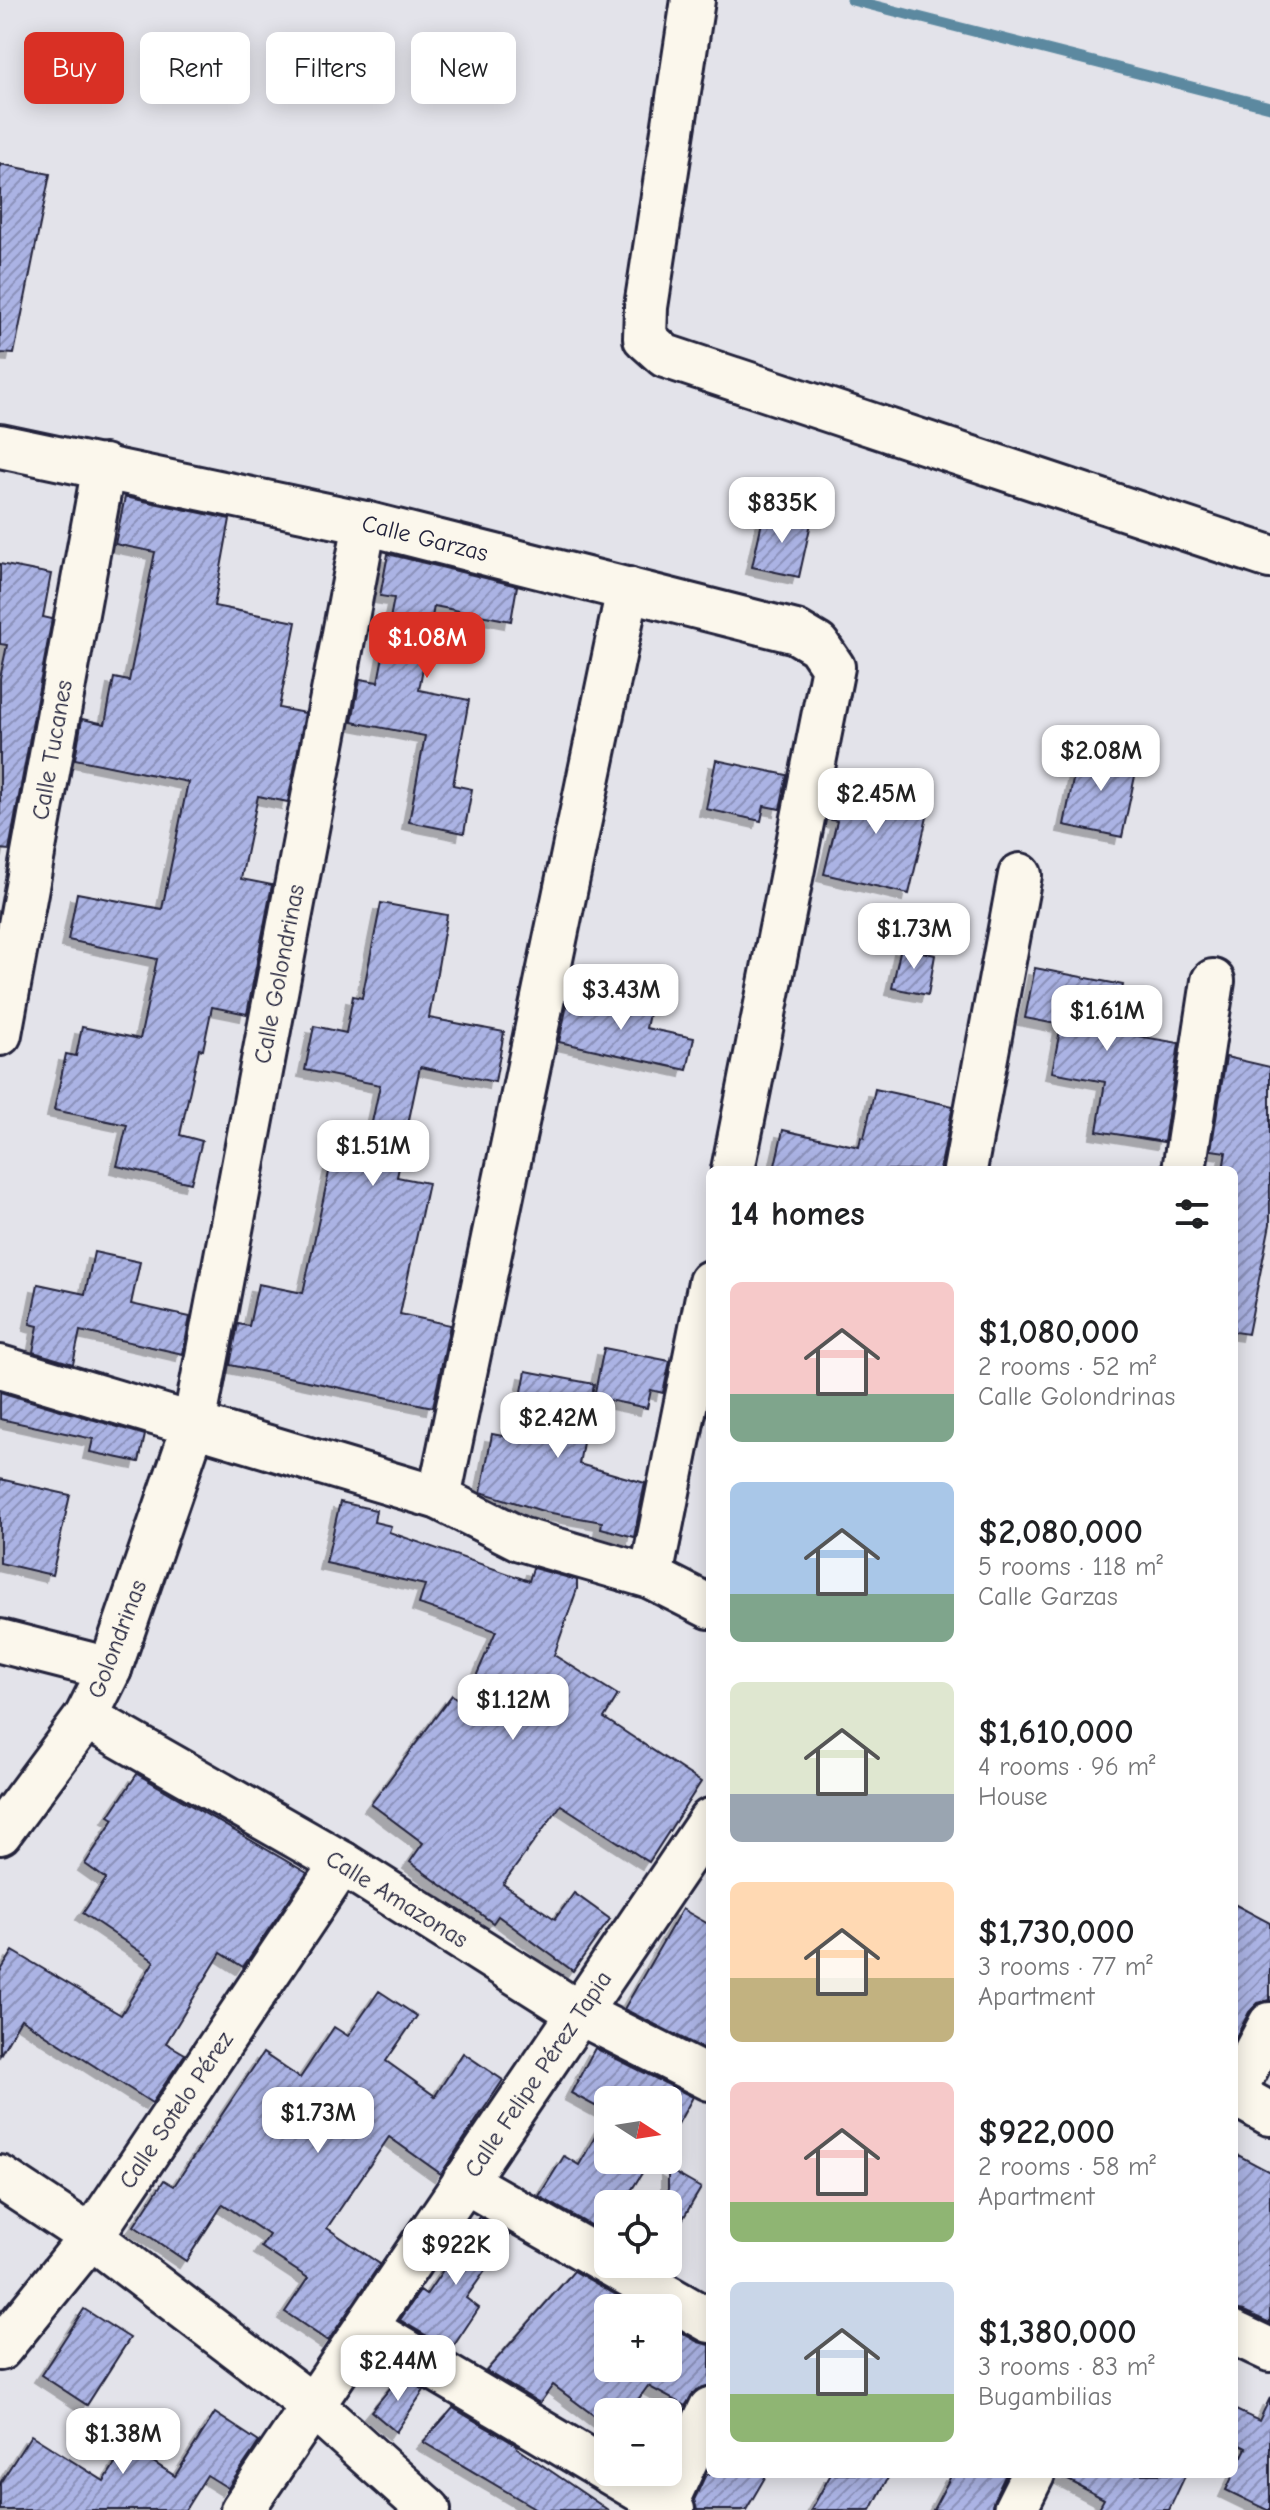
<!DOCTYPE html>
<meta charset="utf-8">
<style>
:root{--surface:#fff;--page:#f2f2f2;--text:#202124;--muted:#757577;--accent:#d93025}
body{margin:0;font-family:"Comic Neue",sans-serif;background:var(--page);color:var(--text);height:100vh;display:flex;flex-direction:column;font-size:30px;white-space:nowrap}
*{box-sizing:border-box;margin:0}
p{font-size:26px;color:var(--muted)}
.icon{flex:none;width:44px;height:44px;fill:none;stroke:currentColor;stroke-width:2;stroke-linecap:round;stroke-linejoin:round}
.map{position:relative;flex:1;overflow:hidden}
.details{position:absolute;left:706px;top:1166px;width:532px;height:1312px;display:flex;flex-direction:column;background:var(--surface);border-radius:12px;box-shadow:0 4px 20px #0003}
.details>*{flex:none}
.guide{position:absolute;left:24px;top:32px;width:562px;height:72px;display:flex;gap:16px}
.needle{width:52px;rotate:102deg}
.controls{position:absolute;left:594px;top:2086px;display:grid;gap:16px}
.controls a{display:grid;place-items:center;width:88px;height:88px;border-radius:12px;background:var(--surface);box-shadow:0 4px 20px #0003;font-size:40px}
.price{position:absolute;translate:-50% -68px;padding:0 18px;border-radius:16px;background:#fff;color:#222;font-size:26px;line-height:52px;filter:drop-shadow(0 2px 4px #0008)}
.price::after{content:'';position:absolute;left:50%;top:48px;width:24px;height:18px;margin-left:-12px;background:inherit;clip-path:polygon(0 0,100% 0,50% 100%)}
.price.active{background:var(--accent);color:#fff}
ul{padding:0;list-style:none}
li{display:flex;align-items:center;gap:24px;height:200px;padding:0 24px}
li span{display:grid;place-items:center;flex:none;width:224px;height:160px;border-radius:12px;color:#555}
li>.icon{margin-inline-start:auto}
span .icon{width:96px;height:96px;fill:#fffc;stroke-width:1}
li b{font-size:34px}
h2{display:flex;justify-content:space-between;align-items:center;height:96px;padding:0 24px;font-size:34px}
.chip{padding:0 28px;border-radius:12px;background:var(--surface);box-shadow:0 4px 20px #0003;font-size:28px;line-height:72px}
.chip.active{background:var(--accent);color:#fff}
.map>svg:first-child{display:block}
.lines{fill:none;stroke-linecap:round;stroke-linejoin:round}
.stream{stroke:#5c89a0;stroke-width:11}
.building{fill:url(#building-hatch);stroke:#22223b;stroke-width:2;filter:url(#shadow)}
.minor-casing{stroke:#22223b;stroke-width:48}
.minor{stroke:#fbf7ec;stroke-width:42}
.labels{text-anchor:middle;stroke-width:8;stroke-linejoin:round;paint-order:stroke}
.street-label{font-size:24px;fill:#22223b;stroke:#fbf7ec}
</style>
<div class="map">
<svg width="1270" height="2510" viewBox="0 0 1270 2510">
<defs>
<pattern id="building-hatch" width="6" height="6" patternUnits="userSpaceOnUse" patternTransform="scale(2)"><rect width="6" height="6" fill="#abb3e4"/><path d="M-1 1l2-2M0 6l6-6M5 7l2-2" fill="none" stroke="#8b91ba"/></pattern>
<filter id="shadow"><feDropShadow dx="-7" dy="7" stdDeviation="0" flood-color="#0004"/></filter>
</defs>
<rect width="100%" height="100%" fill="#e3e3ea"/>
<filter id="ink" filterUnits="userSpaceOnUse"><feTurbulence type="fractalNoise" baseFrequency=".0125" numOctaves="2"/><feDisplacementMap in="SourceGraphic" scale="16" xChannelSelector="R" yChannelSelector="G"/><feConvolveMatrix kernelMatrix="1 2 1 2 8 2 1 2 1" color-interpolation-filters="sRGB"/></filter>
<g filter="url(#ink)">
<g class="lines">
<path class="stream" d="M852,0L1270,107"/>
</g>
<g class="building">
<path d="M0,164L50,174L14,354L0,353Z"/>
<path d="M125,497L230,519L214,606L296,622L279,708L305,713L288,802L258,796L241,879L272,885L247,1014L212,1007L203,1050L199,1049L180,1135L202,1141L191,1183L117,1166L127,1125L54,1110L66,1054L76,1056L82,1027L140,1039L157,959L68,940L77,893L162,909L188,782L75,759L82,719L105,724L114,678L129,681L155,552L115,544Z"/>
<path d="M764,513L811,523L799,577L752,567Z"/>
<path d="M388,554L517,586L511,621L434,606L419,690L469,700L453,785L472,789L464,833L409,822L425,736L352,722L360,679L378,682L394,598L380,596Z"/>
<path d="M0,564L51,574L43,617L52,619L9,850L0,849V678L7,645L0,644Z"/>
<path d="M1079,750L1138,762L1122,837L1064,825Z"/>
<path d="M716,760L787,775L780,809L764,806L761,821L706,809Z"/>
<path d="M846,780L931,800L909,894L824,874L837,821L827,819L834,785L845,788Z"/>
<path d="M381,903L447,915L429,1018L504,1032L495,1082L420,1067L397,1177L428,1183L400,1314L450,1325L433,1407L230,1365L238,1324L249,1326L258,1284L303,1293L331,1163L362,1169L380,1085L305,1070L314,1026L346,1033L353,996L362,998Z"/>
<path d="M901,947L935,955L928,995L892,988Z"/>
<path d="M1035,968L1123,985L1114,1032L1179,1043L1164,1142L1097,1131L1105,1082L1052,1072L1061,1025L1025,1018Z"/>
<path d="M570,991L650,1009L646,1028L694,1038L687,1070L559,1042Z"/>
<path d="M1226,1057L1270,1067V1224L1248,1334L1234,1332V1170H1223L1226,1152L1211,1150Z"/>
<path d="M875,1089L953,1106L940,1170H774L783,1130L859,1147L861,1137L864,1138Z"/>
<path d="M94,1252L140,1262L131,1304L190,1317L183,1354L80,1331L73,1364L33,1352L38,1326L30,1324L38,1284L85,1294Z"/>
<path d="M604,1348L670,1361L663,1393L651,1390L647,1408L594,1397Z"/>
<path d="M526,1371L594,1384L579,1464L645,1483L634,1537L601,1528L602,1522L546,1512L481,1492L492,1434L513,1438Z"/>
<path d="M0,1392L145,1435L139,1462L90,1452L93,1439L0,1419Z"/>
<path d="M0,1479L70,1495L52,1575L0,1563Z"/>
<path d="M340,1502L376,1510L374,1522L391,1526L389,1532L529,1581L533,1568L577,1580V1589L554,1655L618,1695L604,1718L701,1782L649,1862L561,1805L503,1884L555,1919L574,1893L610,1919L573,1971L498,1916L493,1923L410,1862L423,1843L371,1804L452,1695L464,1704L496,1631L419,1604L425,1585L326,1563Z"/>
<path d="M137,1774L307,1873L243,1967L221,1953L166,2043L185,2054L152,2103L21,2019L0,2055V1972L13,1951L121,2015L154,1961L83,1913L106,1879L85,1864L114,1819L109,1816Z"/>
<path d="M1234,1904L1270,1923V2000L1258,2003L1249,2012L1234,2041Z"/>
<path d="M682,1909L710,1925V2052L624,2009Z"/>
<path d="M379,1991L417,2016L386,2061L435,2096L463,2053L503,2080L441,2174L389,2137L327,2228L380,2264L328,2341L285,2312L308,2278L261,2247L269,2235L223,2204L186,2261L134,2226L164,2180L174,2186L263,2053L300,2078L334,2027L348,2036Z"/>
<path d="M595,2048L693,2097L668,2142V2100H608V2113L571,2093Z"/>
<path d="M608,2114V2160H650L623,2204H608V2235L539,2196L564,2156L579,2165Z"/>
<path d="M1234,2153L1270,2172V2323L1244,2311L1234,2309Z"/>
<path d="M668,2169L701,2188L668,2244Z"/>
<path d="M479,2217L510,2235L466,2298L479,2308L451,2350L400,2320L420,2291L426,2295Z"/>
<path d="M574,2271L639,2308H608V2368H668L670,2326L698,2342L710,2345V2385L696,2390L685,2406L648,2386L629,2412H608V2426L553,2385L540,2403L486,2371Z"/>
<path d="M84,2309L130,2338L87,2405L41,2375Z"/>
<path d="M400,2376L424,2390L396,2432L371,2411Z"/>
<path d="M1270,2398V2510H1267L1226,2490L1246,2448L1234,2442V2409L1259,2421Z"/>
<path d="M453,2408L518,2446L517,2448L608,2510H538L423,2442Z"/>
<path d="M215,2413L259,2442L228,2488L207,2475L185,2510H0V2483L31,2435L104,2481L127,2445L175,2476Z"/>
<path d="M706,2474H767L746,2510H697L694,2500Z"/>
<path d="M831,2474H890L871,2510H811Z"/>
<path d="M952,2474H1006L994,2499L991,2510H933Z"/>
<path d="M1057,2474H1186L1169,2510H1098L1104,2499Z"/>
</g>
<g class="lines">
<defs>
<g id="minor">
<path d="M693,0L646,307L645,338L665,356L1270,557"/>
<path d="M0,446L365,523L796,632L818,645L833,667L733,1170"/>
<path d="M0,1034L104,466"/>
<path d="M965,1170L1020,875"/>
<path d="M1184,1170L1213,981"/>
<path d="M0,1367L439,1498L520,1539L651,1577L710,1607"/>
<path d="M439,1498L628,589"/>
<path d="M651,1577L710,1282"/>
<path d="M0,1641L110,1669"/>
<path d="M86,1717L342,1863L579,2013L710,2079"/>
<path d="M0,1833L86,1717L110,1669L194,1425L365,523"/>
<path d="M1234,2092L1270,2024"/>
<path d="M1234,2094L1270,2114"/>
<path d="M0,2177L91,2237L313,2406L429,2510"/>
<path d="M464,2181L608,2263"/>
<path d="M610,2264L710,2321"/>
<path d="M366,2328L673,2510"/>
<path d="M1234,2333L1270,2350"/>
<path d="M0,2349L91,2237L342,1863"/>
<path d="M665,2506L710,2409"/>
<path d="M242,2510L710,1820"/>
<path d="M1015,2510L1033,2474"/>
</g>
</defs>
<use href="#minor" class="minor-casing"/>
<use href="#minor" class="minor"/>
</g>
</g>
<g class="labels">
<g class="street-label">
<text transform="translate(425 538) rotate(14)" y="8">Calle Garzas</text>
<text transform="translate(52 750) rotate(-80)" y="8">Calle Tucanes</text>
<text transform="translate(279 974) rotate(-79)" y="8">Calle Golondrinas</text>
<text transform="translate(117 1639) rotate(-69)" y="8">Golondrinas</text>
<text transform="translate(397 1899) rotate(32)" y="8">Calle Amazonas</text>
<text transform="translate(538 2074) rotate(-56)" y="8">Calle Felipe Pérez Tapia</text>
<text transform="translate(176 2110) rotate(-56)" y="8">Calle Sotelo Pérez</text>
</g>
</g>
</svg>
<div class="controls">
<a><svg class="needle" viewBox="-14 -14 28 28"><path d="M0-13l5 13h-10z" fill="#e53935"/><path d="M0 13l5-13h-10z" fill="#757577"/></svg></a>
<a><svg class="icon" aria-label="locate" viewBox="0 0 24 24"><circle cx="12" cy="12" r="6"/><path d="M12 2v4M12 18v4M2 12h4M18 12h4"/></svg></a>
<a>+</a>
<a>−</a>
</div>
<b class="price" style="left:782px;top:545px">$835K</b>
<b class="price active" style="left:427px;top:680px">$1.08M</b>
<b class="price" style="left:1101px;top:793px">$2.08M</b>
<b class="price" style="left:876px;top:836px">$2.45M</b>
<b class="price" style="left:914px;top:971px">$1.73M</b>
<b class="price" style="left:621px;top:1032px">$3.43M</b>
<b class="price" style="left:1107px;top:1053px">$1.61M</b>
<b class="price" style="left:373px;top:1188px">$1.51M</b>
<b class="price" style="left:558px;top:1460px">$2.42M</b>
<b class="price" style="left:513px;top:1742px">$1.12M</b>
<b class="price" style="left:318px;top:2155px">$1.73M</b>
<b class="price" style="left:456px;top:2287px">$922K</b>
<b class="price" style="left:398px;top:2403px">$2.44M</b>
<b class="price" style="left:123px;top:2476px">$1.38M</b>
<div class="guide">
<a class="chip active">Buy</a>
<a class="chip">Rent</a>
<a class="chip">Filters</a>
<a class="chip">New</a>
</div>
<section class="details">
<h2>14 homes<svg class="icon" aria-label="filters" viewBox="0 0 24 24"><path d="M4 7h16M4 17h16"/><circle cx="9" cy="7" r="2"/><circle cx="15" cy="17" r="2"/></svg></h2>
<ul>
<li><span style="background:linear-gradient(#f6c9c9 70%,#7fa58c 0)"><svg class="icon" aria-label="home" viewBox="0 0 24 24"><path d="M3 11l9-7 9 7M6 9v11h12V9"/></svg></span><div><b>$1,080,000</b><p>2 rooms · 52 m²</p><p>Calle Golondrinas</p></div></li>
<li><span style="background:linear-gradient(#a9c7e8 70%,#7fa58c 0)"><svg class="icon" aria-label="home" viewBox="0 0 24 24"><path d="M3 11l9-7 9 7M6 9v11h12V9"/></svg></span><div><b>$2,080,000</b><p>5 rooms · 118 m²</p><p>Calle Garzas</p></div></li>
<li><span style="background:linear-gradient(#dfe7d0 70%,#9aa5b1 0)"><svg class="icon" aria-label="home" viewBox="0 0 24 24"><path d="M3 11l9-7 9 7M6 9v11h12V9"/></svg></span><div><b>$1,610,000</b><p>4 rooms · 96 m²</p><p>House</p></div></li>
<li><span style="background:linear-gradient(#ffd9b3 60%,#c2b280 0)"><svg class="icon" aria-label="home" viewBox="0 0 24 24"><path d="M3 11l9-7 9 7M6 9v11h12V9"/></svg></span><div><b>$1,730,000</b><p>3 rooms · 77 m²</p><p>Apartment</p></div></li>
<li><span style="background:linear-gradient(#f6c9c9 75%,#8fb573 0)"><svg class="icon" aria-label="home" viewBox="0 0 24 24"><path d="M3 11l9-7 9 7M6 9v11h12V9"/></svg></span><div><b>$922,000</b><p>2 rooms · 58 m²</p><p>Apartment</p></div></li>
<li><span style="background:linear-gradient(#c9d6e8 70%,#8fb573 0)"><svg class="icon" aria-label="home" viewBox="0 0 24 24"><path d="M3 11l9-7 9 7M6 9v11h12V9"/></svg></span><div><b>$1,380,000</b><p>3 rooms · 83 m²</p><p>Bugambilias</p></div></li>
</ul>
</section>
</div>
